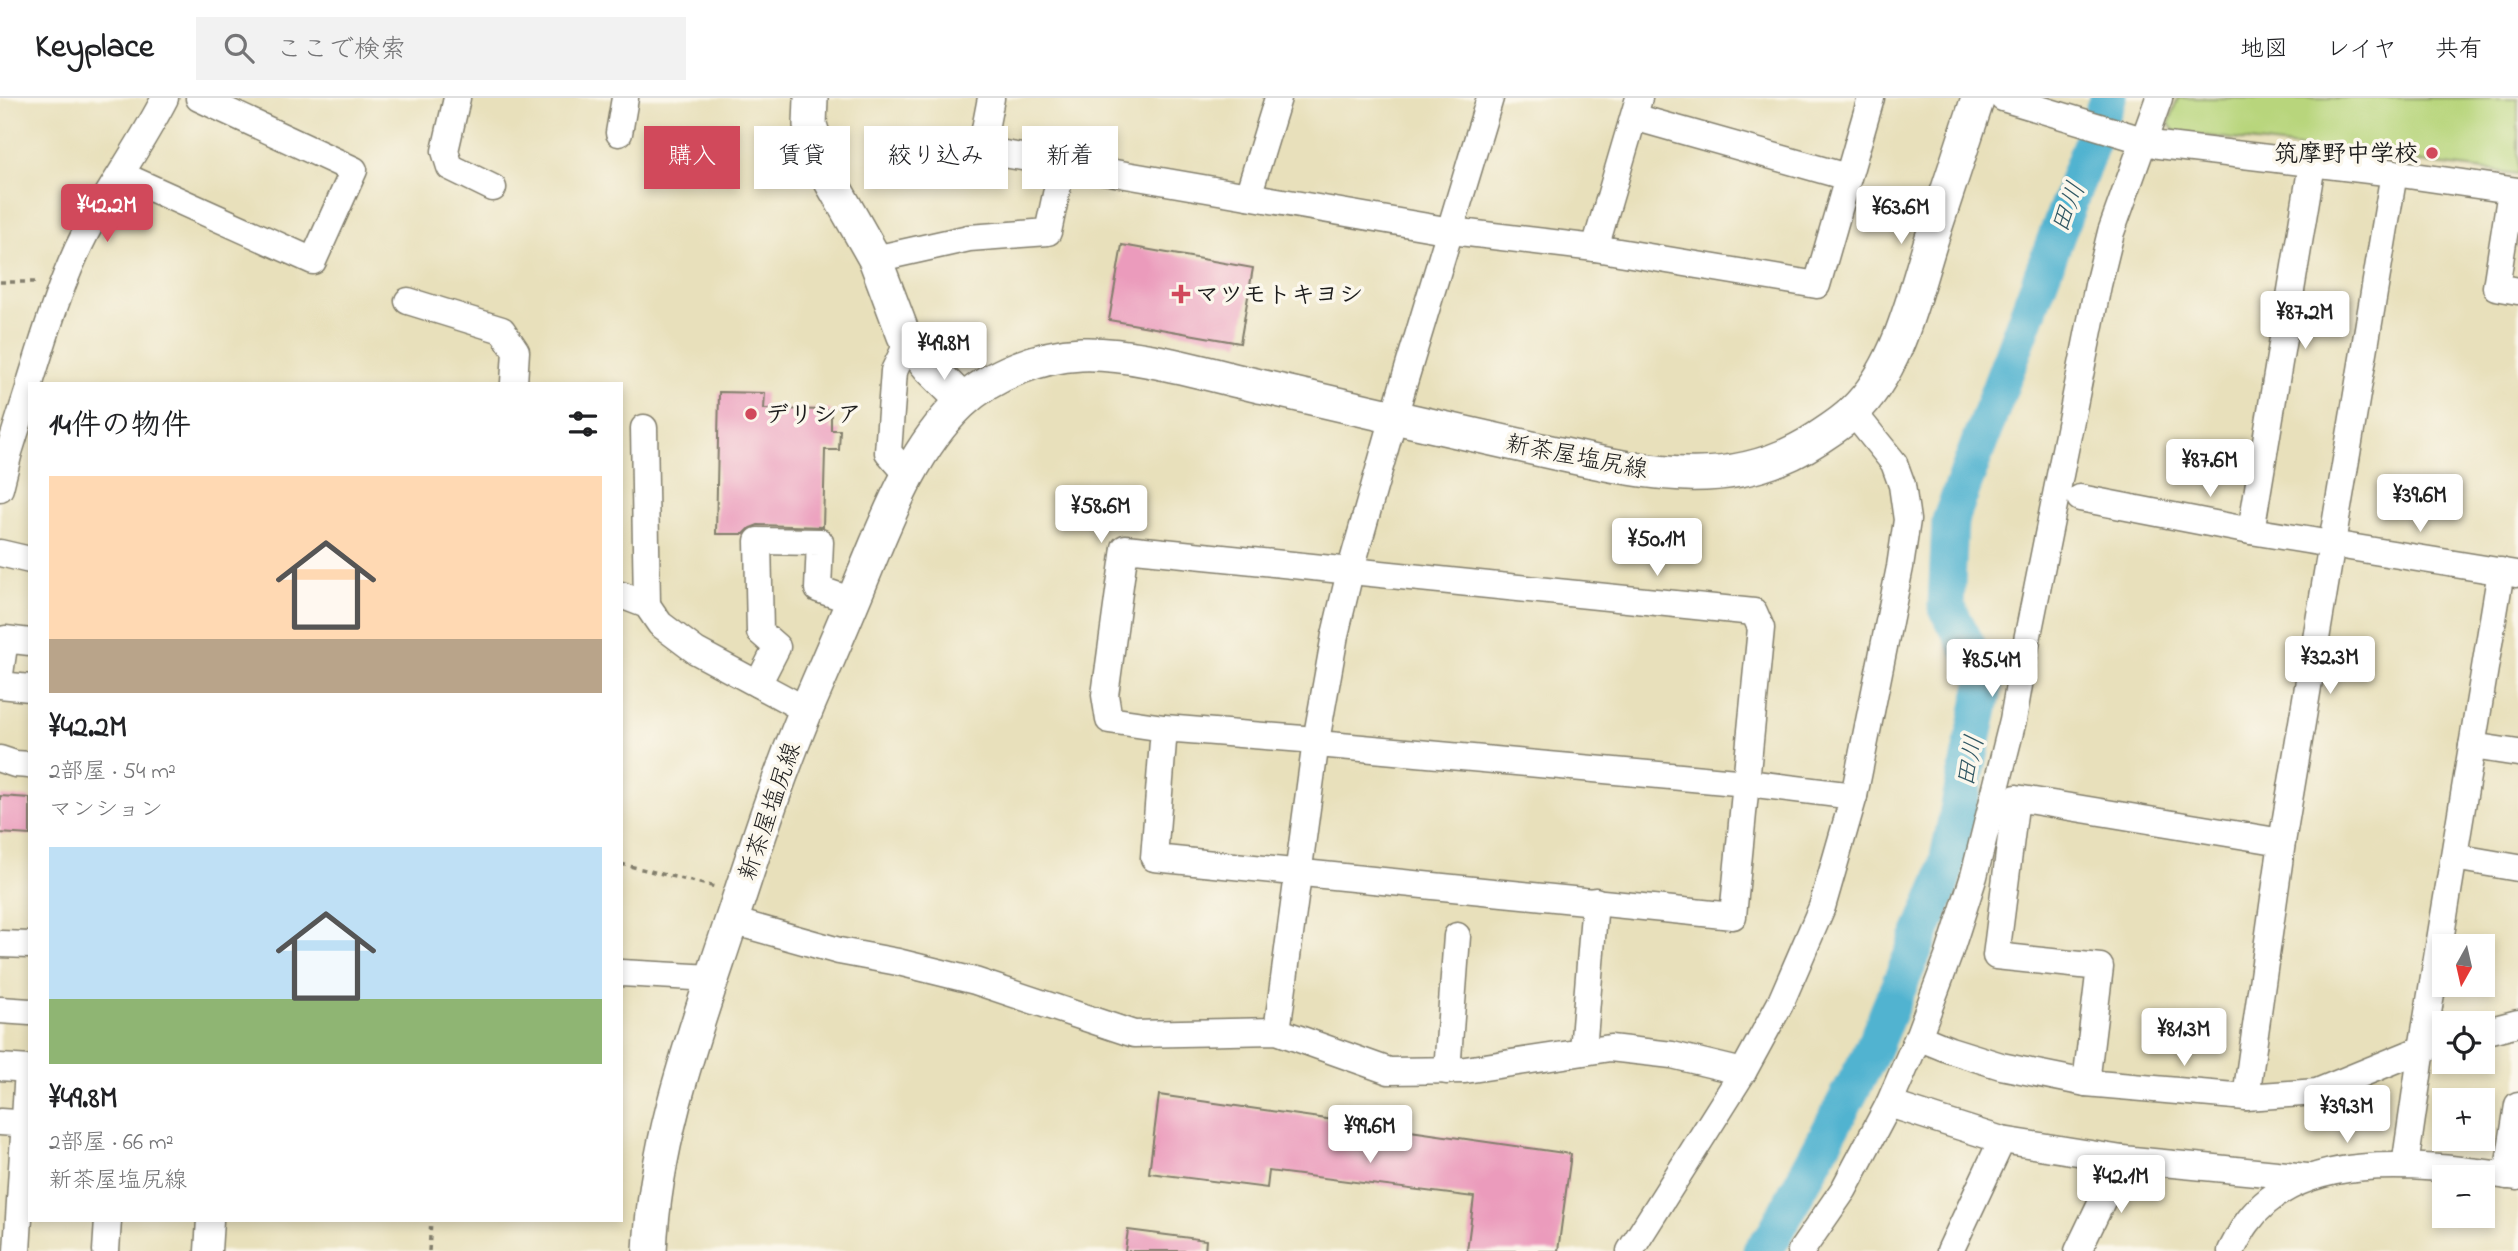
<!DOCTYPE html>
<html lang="ja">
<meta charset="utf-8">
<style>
:root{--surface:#fff;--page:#f2f2f2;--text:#202124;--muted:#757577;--line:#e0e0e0;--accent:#d1495b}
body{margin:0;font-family:"Indie Flower","Klee One",sans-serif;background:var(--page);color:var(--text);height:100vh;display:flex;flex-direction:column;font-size:26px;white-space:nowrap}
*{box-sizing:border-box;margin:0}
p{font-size:23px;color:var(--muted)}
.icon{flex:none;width:38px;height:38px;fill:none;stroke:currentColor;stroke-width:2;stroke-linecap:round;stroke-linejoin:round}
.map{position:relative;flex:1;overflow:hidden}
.sheet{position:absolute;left:28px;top:284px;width:595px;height:840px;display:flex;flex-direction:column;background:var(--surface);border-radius:0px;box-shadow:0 4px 10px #0003}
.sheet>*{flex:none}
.top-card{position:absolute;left:644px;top:28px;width:665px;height:63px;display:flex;gap:14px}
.needle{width:46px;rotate:188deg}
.buttons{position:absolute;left:2432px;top:836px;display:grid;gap:14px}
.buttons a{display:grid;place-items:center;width:63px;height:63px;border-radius:0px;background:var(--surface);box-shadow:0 4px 10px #0003;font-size:35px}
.price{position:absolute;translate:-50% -60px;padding:0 16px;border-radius:7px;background:#fff;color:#222;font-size:23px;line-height:46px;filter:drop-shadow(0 2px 4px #0008)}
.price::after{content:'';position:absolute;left:50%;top:42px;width:21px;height:16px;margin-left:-10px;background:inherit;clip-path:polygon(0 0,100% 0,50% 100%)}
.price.current{background:var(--accent);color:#fff}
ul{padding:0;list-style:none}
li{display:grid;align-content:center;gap:14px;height:371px;padding:0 21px}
li span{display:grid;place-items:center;height:217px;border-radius:0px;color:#555}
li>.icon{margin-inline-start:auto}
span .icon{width:126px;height:126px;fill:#fffc;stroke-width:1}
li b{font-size:30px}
h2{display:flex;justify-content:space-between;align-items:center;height:84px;padding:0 21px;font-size:30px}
.chip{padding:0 24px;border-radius:0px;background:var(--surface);box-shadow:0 4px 10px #0003;font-size:24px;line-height:63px}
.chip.current{background:var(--accent);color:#fff}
header{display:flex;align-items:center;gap:42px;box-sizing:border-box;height:98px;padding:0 35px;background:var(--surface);border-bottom:2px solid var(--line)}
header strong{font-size:33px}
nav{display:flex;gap:38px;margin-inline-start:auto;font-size:24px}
.search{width:490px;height:63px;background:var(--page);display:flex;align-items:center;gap:18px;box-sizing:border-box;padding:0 24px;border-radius:0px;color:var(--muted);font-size:26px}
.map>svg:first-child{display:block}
.green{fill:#b8d57c;stroke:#6a784c;stroke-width:2}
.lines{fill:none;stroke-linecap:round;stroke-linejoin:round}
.river{stroke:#51b3d0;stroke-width:37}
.building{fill:#eb9bbc}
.minor-casing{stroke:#827e6c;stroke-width:29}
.major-casing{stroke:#827e6c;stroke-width:36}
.path{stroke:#827e6c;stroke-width:3.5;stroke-dasharray:5 5;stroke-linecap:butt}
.minor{stroke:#fff;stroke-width:26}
.major{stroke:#fff;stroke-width:33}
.poi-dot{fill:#d1495b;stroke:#fbf7ec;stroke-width:2.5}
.labels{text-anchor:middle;stroke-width:7;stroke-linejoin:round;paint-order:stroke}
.poi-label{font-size:24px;font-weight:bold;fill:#1c1c1c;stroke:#fbf7ec;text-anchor:start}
.street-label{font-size:24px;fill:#1c1c1c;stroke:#fbf7ec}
.water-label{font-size:26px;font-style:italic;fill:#315864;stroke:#fbf7ec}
</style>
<header>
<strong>Keyplace</strong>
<div class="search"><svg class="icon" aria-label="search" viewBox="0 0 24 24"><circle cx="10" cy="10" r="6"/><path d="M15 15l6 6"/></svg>ここで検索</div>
<nav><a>地図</a><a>レイヤ</a><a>共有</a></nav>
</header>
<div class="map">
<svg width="2518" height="1153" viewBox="0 0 2518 1153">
<rect width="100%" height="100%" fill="#fbf7ec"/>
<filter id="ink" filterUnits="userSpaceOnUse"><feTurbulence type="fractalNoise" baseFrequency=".0143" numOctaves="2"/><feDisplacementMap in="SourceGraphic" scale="14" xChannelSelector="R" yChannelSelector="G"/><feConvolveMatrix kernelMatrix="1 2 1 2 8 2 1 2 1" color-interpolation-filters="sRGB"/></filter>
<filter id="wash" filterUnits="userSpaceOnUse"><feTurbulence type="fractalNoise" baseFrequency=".00686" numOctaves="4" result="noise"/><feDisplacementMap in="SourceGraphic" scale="28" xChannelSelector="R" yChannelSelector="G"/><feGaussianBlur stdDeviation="1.57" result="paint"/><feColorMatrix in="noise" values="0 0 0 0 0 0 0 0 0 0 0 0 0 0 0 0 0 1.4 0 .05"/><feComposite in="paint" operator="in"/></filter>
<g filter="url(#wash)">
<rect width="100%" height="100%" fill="#e8e0bb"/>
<path class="green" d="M2178,0H2518V76L2175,34L2169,26Z"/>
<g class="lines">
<path class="river" d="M1761,1153L1773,1139L1870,957L1943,783L1986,582L1946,508L1950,423L2108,0"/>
</g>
<g id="blocks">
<g class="building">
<path d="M1122,147L1253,170L1240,245L1109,222Z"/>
<path d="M719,294L765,295L764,311L831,312V332H840L839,352H825L823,429L758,427L750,430L744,436H716Z"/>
<path d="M0,698L30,700V737L0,735Z"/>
<path d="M1159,997L1571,1056L1558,1153H1467L1474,1099L1269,1073L1267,1090L1149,1075Z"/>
<path d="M1128,1132L1206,1142L1205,1153H1125Z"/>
</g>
</g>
</g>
<g filter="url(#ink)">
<use href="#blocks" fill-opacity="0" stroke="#827e6c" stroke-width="2"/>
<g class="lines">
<defs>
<g id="minor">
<path d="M457,0L445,53L450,69L493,90"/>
<path d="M991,0L981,52L1451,133L1595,150L1817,187L1871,0"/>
<path d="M2003,0L2159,47L2394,75L2518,93"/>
<path d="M1634,19L1847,79"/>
<path d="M619,35L625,0"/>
<path d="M122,77L313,163L354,72L199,0"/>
<path d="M2511,93L2496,189L2518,193"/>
<path d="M1248,98L1278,0"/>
<path d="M1595,150L1639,0"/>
<path d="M875,161L969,140L1048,134L1062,68"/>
<path d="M408,203L502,232L516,253L514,285"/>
<path d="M908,244L894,273L888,354L909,378"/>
<path d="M30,285C46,234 61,182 86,134C111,88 141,47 165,0"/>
<path d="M644,330L647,507"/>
<path d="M0,390L9,354L30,287"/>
<path d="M2080,400L2251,433L2516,476"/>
<path d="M2251,433L2312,66"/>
<path d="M0,455L30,462"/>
<path d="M621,497L647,507L660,526L696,553L806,612"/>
<path d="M0,576L5,541L30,544"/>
<path d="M758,586L777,549L760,534L758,443L820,444L818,491L853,503"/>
<path d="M0,587L30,590"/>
<path d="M1164,630L1154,760L1733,818L1761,530L1754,514L1125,450L1105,597L1109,622L1164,630L1303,641L1329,647L1747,685L1854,698"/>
<path d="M2472,648L2518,655"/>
<path d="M0,661L15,666L30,667"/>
<path d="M2454,759L2518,770"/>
<path d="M732,823L839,853L898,864L975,883L1134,936L1277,933L1389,973L1465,972L1610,950L1672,957L1743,974"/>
<path d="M0,846L30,847"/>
<path d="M621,875L712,880"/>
<path d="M0,912L30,914"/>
<path d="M1277,933L1316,643L1335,537L1350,474L1402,291L1490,0"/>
<path d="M2483,934L2518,925"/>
<path d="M1918,939L1950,952L2001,968L2086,985L2246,999L2317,994L2422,951L2445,945"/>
<path d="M1583,953L1595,803"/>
<path d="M0,969L30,971"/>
<path d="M1447,973L1457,838"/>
<path d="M2086,985L2100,869L1996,858L2016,700L2282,744"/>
<path d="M2246,999L2282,744L2394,75"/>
<path d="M1889,1006L2002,1042L2122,1061L2307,1079"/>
<path d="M0,1024L30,1026"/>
<path d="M2405,1068L2422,951L2501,473"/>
<path d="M2507,1078L2518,1007"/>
<path d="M17,1153L28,971"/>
<path d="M106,1153L108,1122"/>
<path d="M208,1153L210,1122"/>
<path d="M1630,1153L1743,974L1780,906L1822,809L1854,698L1900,469L1907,422L1902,387L1894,365L1853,314"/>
<path d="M1801,1153L1844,1091L1889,1006L1918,939L1948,859L1974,778L2013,622L2025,552L2098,187L2111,134L2159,0"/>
<path d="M1950,1153L2002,1042"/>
<path d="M2078,1153L2122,1061"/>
<path d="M2231,1153C2236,1144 2241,1133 2247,1125C2303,1046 2435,1069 2518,1079"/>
</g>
<g id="major">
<path d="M811,0L810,27L825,73L875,161L904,238L930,270L963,303"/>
<path d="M650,1153C655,1039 696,931 731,824C757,744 783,664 817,587C833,550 849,513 864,476C889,416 914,350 961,305C992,276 1040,258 1081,256C1136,254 1210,277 1264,289C1353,310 1443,330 1532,350C1631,371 1726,401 1818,340C1830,332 1843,324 1853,314C1898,271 1912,203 1930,146C1946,97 1962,49 1978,0"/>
</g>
</defs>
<use href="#minor" class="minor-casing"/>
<use href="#major" class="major-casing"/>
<g class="path">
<path d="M0,184H40"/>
<path d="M621,766L716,789"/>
<path d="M429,1153L431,1122"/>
</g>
<use href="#minor" class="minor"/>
<use href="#major" class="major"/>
</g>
</g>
<g class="poi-dot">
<circle cx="2432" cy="55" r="7"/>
<path d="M1177.5 185.5h7v7h7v7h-7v7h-7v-7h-7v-7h7z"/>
<circle cx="751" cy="316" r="7"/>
</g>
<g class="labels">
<g class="poi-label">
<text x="2418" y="63" text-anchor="end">筑摩野中学校</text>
<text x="1195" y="204">マツモトキヨシ</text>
<text x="765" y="324">デリシア</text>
</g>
<g class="street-label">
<text transform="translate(1577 358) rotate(11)" y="8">新茶屋塩尻線</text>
<text transform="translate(769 713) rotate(-71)" y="8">新茶屋塩尻線</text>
</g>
<g class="water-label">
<text transform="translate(2067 109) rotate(-69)" y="9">田川</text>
<text transform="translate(1969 663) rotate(-78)" y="9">田川</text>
</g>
</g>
</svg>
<div class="buttons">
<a><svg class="needle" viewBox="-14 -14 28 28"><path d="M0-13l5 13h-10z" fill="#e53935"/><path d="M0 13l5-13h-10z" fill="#757577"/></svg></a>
<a><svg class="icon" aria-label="locate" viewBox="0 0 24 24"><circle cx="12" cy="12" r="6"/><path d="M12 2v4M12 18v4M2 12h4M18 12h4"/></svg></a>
<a>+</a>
<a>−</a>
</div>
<b class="price current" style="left:107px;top:146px">¥42.2M</b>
<b class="price" style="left:1901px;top:148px">¥63.6M</b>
<b class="price" style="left:2305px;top:253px">¥87.2M</b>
<b class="price" style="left:944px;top:284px">¥49.8M</b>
<b class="price" style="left:2210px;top:401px">¥87.6M</b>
<b class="price" style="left:2420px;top:436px">¥39.6M</b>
<b class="price" style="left:1101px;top:447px">¥58.6M</b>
<b class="price" style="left:1657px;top:480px">¥50.1M</b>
<b class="price" style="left:2330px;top:598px">¥32.3M</b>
<b class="price" style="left:1992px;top:601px">¥85.4M</b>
<b class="price" style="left:2184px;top:970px">¥81.3M</b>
<b class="price" style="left:2347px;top:1047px">¥39.3M</b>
<b class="price" style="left:1370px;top:1067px">¥99.6M</b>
<b class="price" style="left:2121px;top:1117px">¥42.1M</b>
<div class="top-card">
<a class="chip current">購入</a>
<a class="chip">賃貸</a>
<a class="chip">絞り込み</a>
<a class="chip">新着</a>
</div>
<section class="sheet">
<h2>14件の物件<svg class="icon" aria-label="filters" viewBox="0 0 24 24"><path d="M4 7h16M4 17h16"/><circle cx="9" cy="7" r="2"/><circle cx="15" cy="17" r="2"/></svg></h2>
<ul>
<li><span style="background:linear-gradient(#ffd9b3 75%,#b9a48a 0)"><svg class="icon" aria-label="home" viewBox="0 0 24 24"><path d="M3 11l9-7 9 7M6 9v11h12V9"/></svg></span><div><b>¥42.2M</b><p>2部屋 · 54 m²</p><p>マンション</p></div></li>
<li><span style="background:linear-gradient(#bfe0f5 70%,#8fb573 0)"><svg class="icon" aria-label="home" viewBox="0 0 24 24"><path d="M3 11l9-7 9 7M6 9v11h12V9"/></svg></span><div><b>¥49.8M</b><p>2部屋 · 66 m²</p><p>新茶屋塩尻線</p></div></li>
</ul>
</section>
</div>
